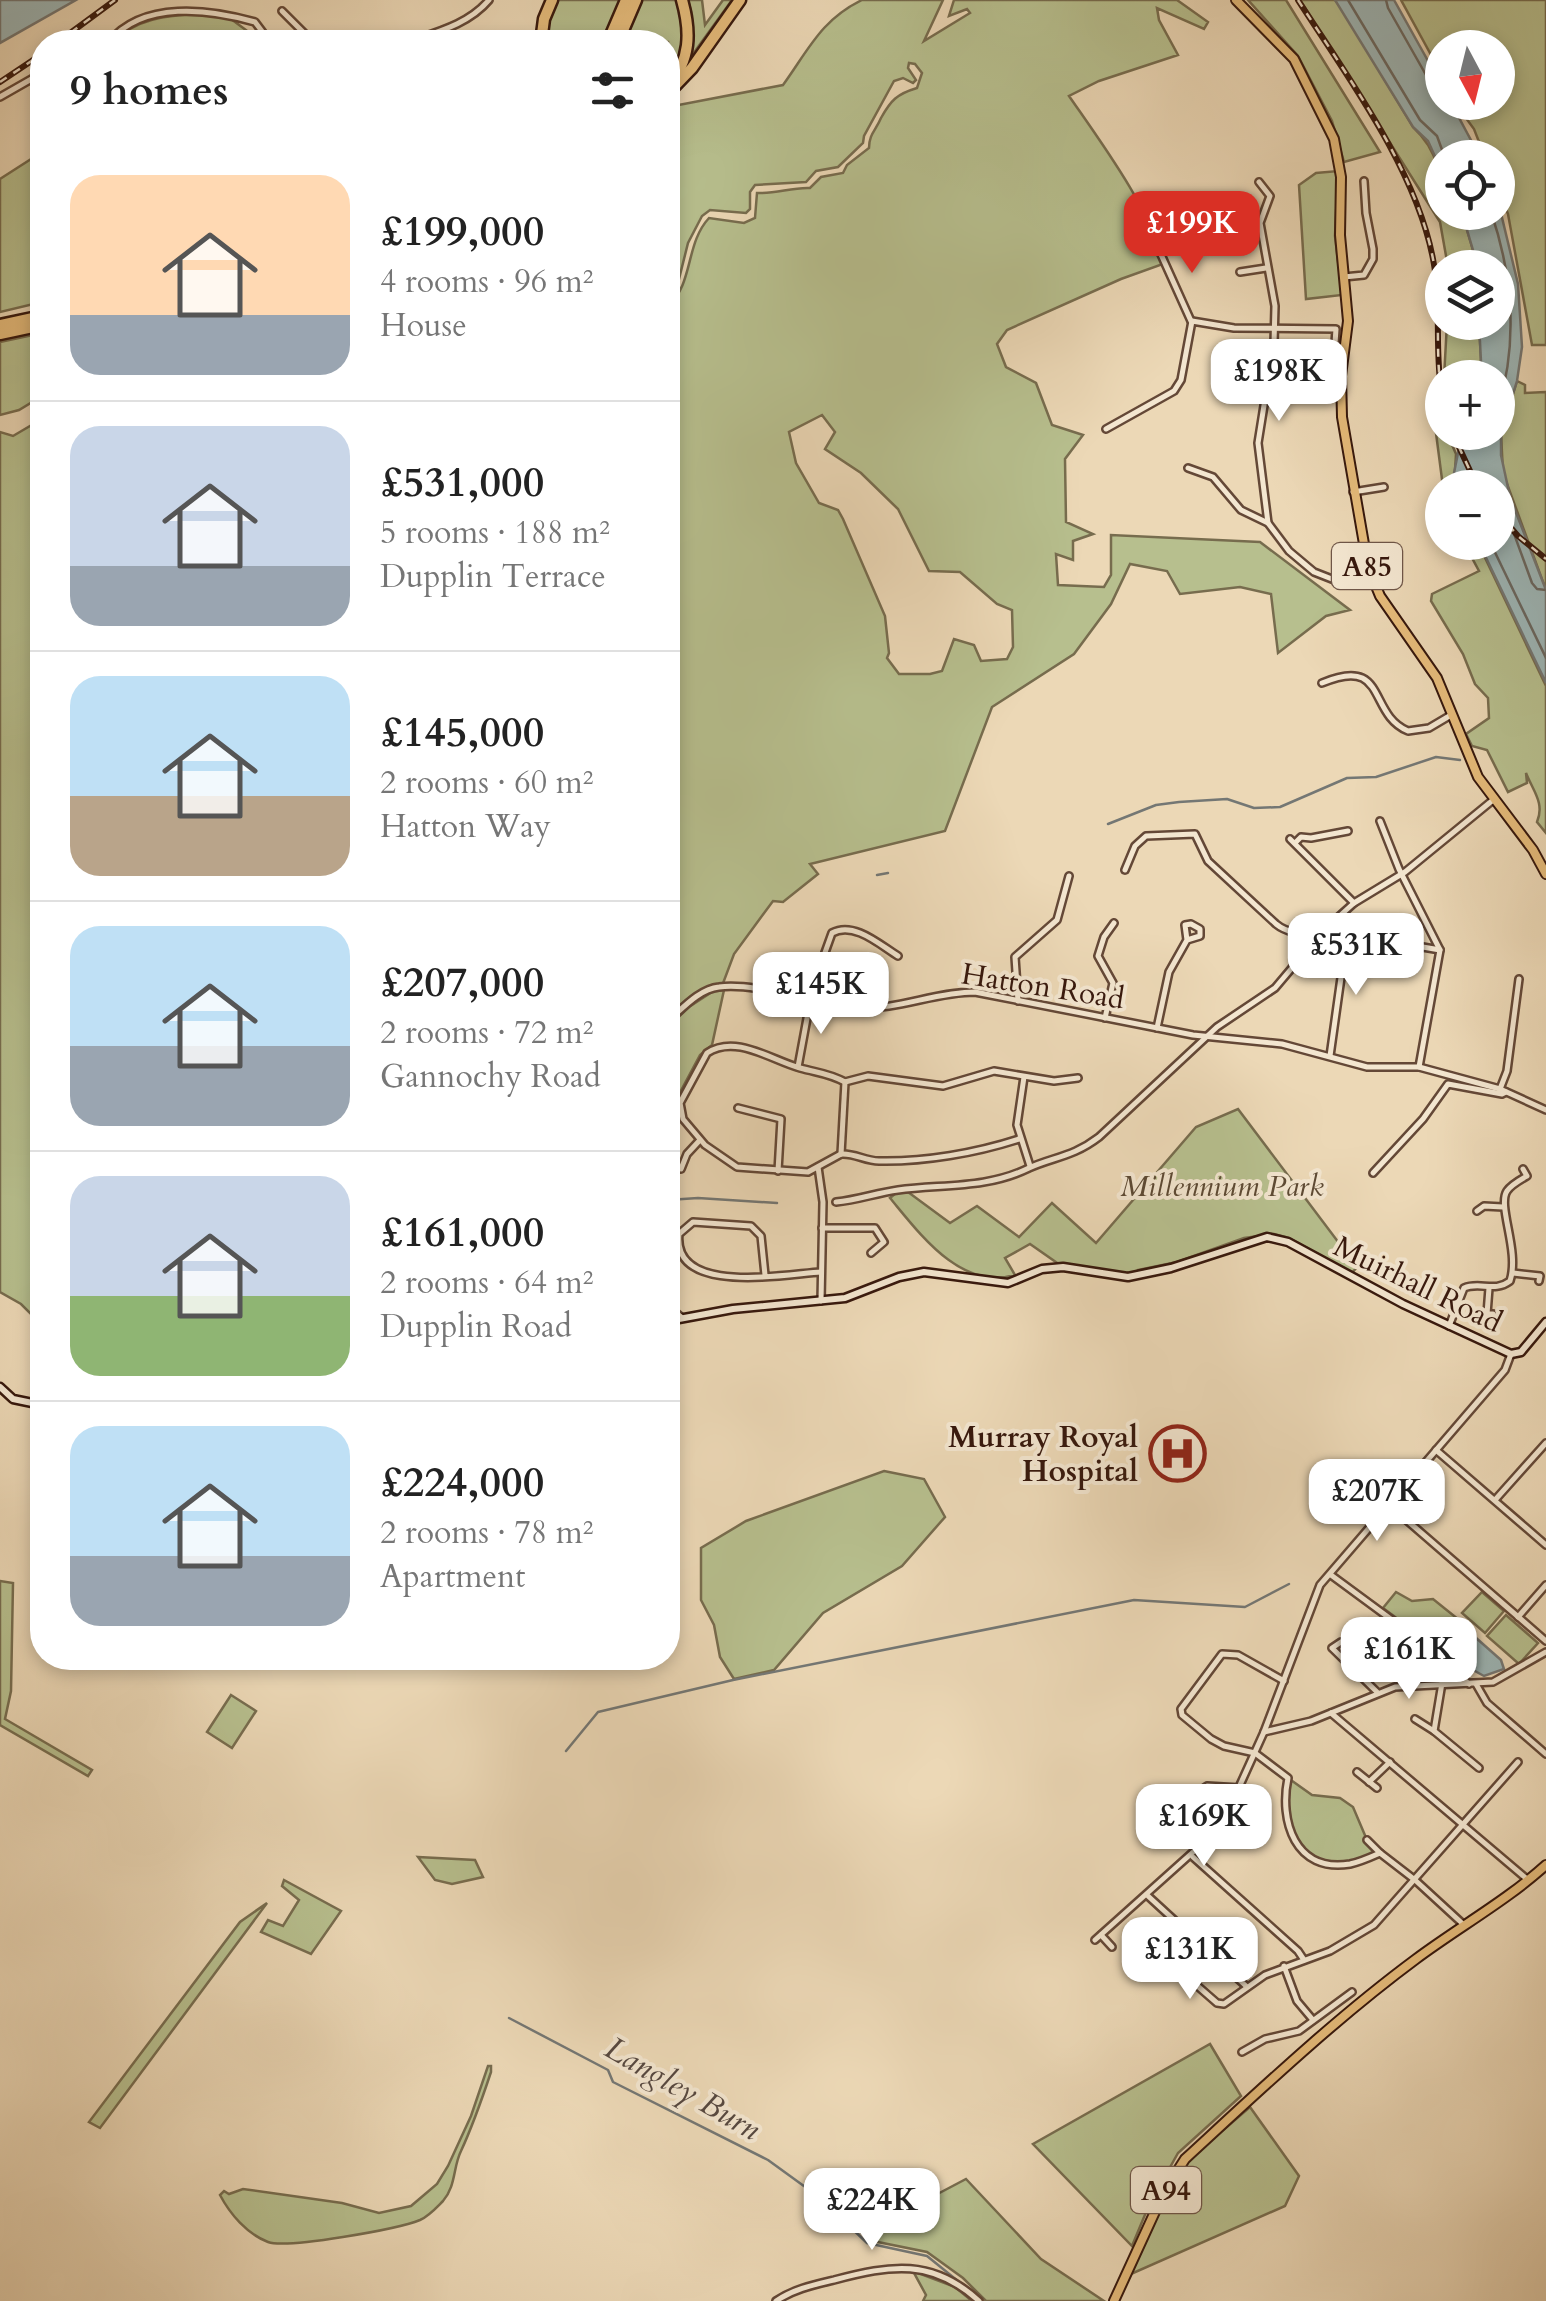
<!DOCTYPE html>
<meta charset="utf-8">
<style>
:root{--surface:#fff;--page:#f2f2f2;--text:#222;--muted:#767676;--line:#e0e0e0;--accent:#d93025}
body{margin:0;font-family:Cardo,serif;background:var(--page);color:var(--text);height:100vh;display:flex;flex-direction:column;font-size:38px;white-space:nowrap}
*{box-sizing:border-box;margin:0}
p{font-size:32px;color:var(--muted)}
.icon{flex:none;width:55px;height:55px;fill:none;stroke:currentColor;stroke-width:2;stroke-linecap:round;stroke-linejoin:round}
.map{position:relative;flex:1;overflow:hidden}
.sheet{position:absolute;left:30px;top:30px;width:650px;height:1640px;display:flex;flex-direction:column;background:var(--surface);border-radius:40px;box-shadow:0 5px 15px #0003}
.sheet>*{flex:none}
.needle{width:65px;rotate:173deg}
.fabs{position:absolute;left:1425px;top:30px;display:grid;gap:20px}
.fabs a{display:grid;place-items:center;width:90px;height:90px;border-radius:50%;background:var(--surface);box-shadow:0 5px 15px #0003;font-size:50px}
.price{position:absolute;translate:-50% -85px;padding:0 22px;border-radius:20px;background:#fff;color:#222;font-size:32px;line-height:65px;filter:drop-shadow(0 2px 5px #0008)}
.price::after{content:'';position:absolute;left:50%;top:60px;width:30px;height:22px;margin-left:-15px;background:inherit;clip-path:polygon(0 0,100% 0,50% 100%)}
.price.active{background:var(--accent);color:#fff}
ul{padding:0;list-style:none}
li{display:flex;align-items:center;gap:30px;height:250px;padding:0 40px}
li+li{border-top:2px solid var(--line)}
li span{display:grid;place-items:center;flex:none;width:280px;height:200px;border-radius:30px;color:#555}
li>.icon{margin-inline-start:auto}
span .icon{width:120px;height:120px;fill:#fffc;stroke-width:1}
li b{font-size:42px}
h2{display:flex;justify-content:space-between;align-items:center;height:120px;padding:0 40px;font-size:42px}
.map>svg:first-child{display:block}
.green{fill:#b7bf8e;stroke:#776c4e;stroke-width:2.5;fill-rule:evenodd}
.water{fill:#9db7b8;stroke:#747774;stroke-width:2.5}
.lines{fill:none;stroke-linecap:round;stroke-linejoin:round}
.shore{stroke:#6a6862;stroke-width:2.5}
.stream{stroke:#747774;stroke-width:2.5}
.street-casing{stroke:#644837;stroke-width:10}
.secondary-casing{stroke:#37180d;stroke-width:11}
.primary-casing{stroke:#37180d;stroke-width:12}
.highway-casing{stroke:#37180d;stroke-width:15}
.street{stroke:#f3e6d0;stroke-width:5}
.secondary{stroke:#f3e6d0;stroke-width:6}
.primary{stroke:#e6bc7b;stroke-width:8}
.highway{stroke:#e6bc7b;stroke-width:10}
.rail-casing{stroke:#37180d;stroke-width:6}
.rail{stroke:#f3e6d0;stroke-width:2.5;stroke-dasharray:8;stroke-linecap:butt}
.labels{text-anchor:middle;stroke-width:8;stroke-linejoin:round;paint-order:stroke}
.shield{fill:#f3e6d0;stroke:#6f5648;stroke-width:2.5}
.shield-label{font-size:28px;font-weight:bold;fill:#37180d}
.street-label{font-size:30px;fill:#37180d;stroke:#f3e6d0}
.park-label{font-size:30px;font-style:italic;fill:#5d4a34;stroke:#f3e6d0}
.poi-label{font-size:30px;font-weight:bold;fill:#37180d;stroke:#f3e6d0;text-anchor:end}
.water-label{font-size:32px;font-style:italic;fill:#564840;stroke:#f3e6d0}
</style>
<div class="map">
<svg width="1546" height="2301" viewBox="0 0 1546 2301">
<rect width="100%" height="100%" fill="#ecd8b6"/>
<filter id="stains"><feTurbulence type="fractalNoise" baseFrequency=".002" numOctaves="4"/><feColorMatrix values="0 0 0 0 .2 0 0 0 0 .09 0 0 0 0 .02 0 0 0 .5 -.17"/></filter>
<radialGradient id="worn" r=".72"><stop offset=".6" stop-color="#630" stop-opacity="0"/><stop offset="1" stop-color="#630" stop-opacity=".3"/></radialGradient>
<g class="green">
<path d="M556,0H621L603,42H547V22Z"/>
<path d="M639,0H678C688,29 685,56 668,81V42H622Z"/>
<path d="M688,0H702L705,25L723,0H732L690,58L692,15Z"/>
<path d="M862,0H943L924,41L970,13L967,9L949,16L954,0H1177L1208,22L1204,29L1157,8L1159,20L1178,55L1099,81L1069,96C1098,138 1155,215 1163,264L1121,279L1007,330L997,344L1006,367L1036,383L1052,425L1083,435L1065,459L1066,522L1093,534L1073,541V560L1056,554L1058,585L1104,587L1111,575V535L1260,542L1350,610L1326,616L1278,653L1271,594L1240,587L1180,594L1167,571L1130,564L1111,604L1074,654L992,707L945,831L810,864L818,874L783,902L773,901L734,954L722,986L705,991L668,1012V306C694,283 685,244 709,218L744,223L755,218L757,193C776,194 792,187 810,188L821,177L843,173L847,165L869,148C869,134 876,130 881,118C891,100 897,94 917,88L922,73L915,64L909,63L908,68L916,80L913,83L903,78L894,81L864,136L863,143L838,167L816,171L806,182L755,185L750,192V209L746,213L710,210L702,216L688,243L678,283L668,296V107L783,85C809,49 821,20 862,0ZM822,415L835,432L825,449L861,473L898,509L929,571L960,572L997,604L1012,610L1013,647L1007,659L981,661L974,645L954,639L942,671L930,674H899L887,658L889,653L885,616L843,519L838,510L819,503L796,463L789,432Z"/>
<path d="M1248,0H1286L1380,152L1344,162L1332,121L1298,56Z"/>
<path d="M1300,0H1335L1341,7L1413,127C1439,151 1442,178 1442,212L1462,213L1478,267H1448L1440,222Z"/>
<path d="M1401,0H1546V345H1532L1508,214L1498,188V158L1485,157L1474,129L1455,103L1498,102V48H1442V75Z"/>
<path d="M198,14L231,19L262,42H141L125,40L114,42C134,19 168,15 198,14Z"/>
<path d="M42,152V302L0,312V179Z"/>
<path d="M1338,171L1335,236L1342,295L1306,299L1299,185L1316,173Z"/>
<path d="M1447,323H1479L1481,361L1476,377L1444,378Z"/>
<path d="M42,333V396L19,410L0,415V342Z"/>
<path d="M1517,381L1525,385V393L1546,392V590L1503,473L1501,433Z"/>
<path d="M1441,409L1442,432L1447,433L1456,454L1454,487H1443L1433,410Z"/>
<path d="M42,419V1325L21,1304L0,1292V432L13,436Z"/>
<path d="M1464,543H1478L1546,686V833L1537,822C1545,803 1533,791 1526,773L1527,783L1508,792L1487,750L1472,746L1466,734L1489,718L1488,698L1475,684L1463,654L1431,601L1432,594L1479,571Z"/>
<path d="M715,990H724L712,1045L700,1055L676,1100L679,1119L668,1115V1027L689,1007Z"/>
<path d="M1238,1109L1357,1267L1352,1273L1289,1238L1274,1234L1244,1238L1177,1262L1138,1270V1274L1128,1277L1063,1267L1030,1244L1005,1258L1015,1275C961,1291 920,1234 890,1198L896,1193L908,1192L950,1223L977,1206L1019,1237L1052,1203L1096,1243L1196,1127Z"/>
<path d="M884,1471L924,1479L945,1517L902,1566L823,1613L774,1670L734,1679L720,1657L714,1625L701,1600V1548L746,1521Z"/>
<path d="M0,1581L13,1583L11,1691L5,1719L92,1770L88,1776L0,1725Z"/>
<path d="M1396,1592L1412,1601L1433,1599L1464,1624L1441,1651L1383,1608Z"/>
<path d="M1482,1592L1504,1611L1485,1633L1462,1613Z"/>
<path d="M1506,1615L1538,1643L1519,1664L1487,1636Z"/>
<path d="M231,1695L256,1711L232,1748L207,1732Z"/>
<path d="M1288,1778L1312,1795L1340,1798L1353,1807L1367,1840L1380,1853C1371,1857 1360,1862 1350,1864C1328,1867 1299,1854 1289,1833C1281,1817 1286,1795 1288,1778Z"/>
<path d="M418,1857L475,1860L483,1877L452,1884L435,1880Z"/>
<path d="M284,1880L341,1911L311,1954L261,1932L268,1920L283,1926L299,1900L282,1886Z"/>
<path d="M267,1903L100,2128L89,2122L240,1922Z"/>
<path d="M1210,2044L1241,2096L1178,2153L1149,2205L1132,2246L1033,2144Z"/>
<path d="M488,2066H491V2072C482,2099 473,2125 461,2151C453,2167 456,2186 443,2201C436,2208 429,2216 420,2220C398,2229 287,2249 268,2242C247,2234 230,2214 220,2195L224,2191L229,2194L243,2189L342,2203L379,2213L411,2206L437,2184L448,2166L471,2116Z"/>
<path d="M1250,2107L1299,2176L1285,2206L1131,2274L1177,2174L1193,2156Z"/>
<path d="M966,2179L1041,2259L1104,2301H986L963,2278L927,2252L868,2240L911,2208Z"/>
<path d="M913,2271L955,2287L972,2301H923L926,2295Z"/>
</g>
<g class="water">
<path d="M0,0H76L0,43Z"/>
<path d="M1335,0H1394L1442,86V102L1451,103L1480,157L1442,158V172L1428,141L1413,127Z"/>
<path d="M1498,201L1518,284L1522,347L1517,381L1501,432V455L1510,497L1546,590V683L1479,543L1498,542V488L1455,486L1454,473L1462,433L1498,432V378L1476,377L1481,361L1479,323L1498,322V268L1478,267L1462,213L1498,212Z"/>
<path d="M1475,1637L1501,1660L1504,1669L1484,1676L1455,1660L1457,1646Z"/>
</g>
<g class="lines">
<g class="shore">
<path d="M1348,0L1420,120L1437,136L1445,158"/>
<path d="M1386,0L1388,8L1430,82L1442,87"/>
<path d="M1491,212C1513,276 1518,344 1498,408"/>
<path d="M1498,490L1532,583L1537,589L1546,590"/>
<path d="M1490,542L1546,658"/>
</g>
<g class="stream">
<path d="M1108,824L1156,805L1179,802L1227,799L1254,808L1280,807L1347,778L1376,777L1436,757L1460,760"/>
<path d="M877,875L888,873"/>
<path d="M668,1200L698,1198L777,1203"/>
<path d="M566,1751L598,1712L733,1680L1134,1600L1245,1607L1289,1584"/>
<path d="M509,2018L608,2070L613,2082L768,2160L819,2197L867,2243L927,2256L969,2290"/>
</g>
<defs>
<g id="street">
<path d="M282,11L313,42"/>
<path d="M109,42C143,0 210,9 255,22L270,42"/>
<path d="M408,42C437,32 469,24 489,0"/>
<path d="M0,97L42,73"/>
<path d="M1259,182L1270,196L1260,223L1275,306L1274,343L1258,443L1268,523"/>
<path d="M1159,250L1191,321"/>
<path d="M1240,272L1266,268"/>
<path d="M1344,277L1364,275L1373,259V249L1366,213L1364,181"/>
<path d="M1106,429L1174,391L1181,380L1192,321L1234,328L1336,329L1334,357L1342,365"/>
<path d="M1188,468L1213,477L1241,510L1268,523L1289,551L1314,572L1337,581L1372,580"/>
<path d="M1353,492L1384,487"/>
<path d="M1322,683C1388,655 1367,714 1408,731L1429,728L1451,715"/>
<path d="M1380,821L1399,869L1440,950L1419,1067"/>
<path d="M1290,839L1354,903"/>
<path d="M1295,843L1301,837L1311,838L1348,831"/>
<path d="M1125,870L1135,846L1146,836L1195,834L1208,861L1276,924C1289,935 1301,931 1314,941"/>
<path d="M1325,930L1440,950"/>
<path d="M1018,1001L1015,957L1057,920L1069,876"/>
<path d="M1105,1018L1113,983L1098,956L1104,937L1114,923"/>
<path d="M668,1021C682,1009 699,989 719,987C758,982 816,1005 858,1008C898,1010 935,992 975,992L1193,1035L1282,1044L1367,1067H1419L1500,1089L1546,1110"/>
<path d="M1157,1028L1169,972L1187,940L1200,936V929L1191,924L1185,925L1187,940"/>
<path d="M1330,1056L1347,935"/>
<path d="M798,1067L813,986L832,933C854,921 880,945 898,956"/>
<path d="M1024,1077L1017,1125L1030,1166"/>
<path d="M1500,1089L1507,1071L1519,979"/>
<path d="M738,1108L781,1119L778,1171"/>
<path d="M841,1154L808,1172L737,1167L705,1145L683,1119L680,1103L707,1053C736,1034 771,1060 800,1068C818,1073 828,1073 845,1082L868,1076L943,1086L994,1071L1054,1081L1078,1078"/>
<path d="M841,1154C855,1153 865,1161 879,1161C924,1162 976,1153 1019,1139"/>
<path d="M841,1154L845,1082"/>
<path d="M818,1167L823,1202L821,1301"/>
<path d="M681,1169L687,1154L700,1140"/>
<path d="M1373,1173L1423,1119L1448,1084L1502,1094L1506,1092"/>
<path d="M836,1202C858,1200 876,1193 898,1190C943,1184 986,1189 1029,1168C1053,1157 1073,1157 1099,1137L1217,1027L1275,988L1324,930L1354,903L1405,872L1493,800"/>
<path d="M1477,1211L1484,1206L1503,1207"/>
<path d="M822,1228H875L884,1242L871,1253"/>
<path d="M1513,1273L1540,1276L1539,1281"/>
<path d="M765,1275L761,1236L751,1226L693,1222L679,1234C672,1296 785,1274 821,1272"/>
<path d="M1489,1288L1487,1314H1493"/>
<path d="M668,1306L681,1317"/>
<path d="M1449,1326L1464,1288C1480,1281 1494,1293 1510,1281C1520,1251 1497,1206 1507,1191C1511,1185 1520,1180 1527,1176L1523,1169"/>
<path d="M1436,1450L1546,1545"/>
<path d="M1495,1500L1546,1443"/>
<path d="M1388,1504L1546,1641"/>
<path d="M1331,1575L1426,1645L1469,1684"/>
<path d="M1518,1617L1546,1585"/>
<path d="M1341,1642L1332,1648L1378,1693"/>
<path d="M1284,1681L1238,1655L1222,1654L1181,1709L1182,1715L1211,1739L1224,1746L1255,1753L1288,1778C1279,1821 1295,1873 1350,1864C1360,1862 1371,1857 1380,1853L1415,1880L1464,1925"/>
<path d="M1442,1683L1434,1731L1479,1768"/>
<path d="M1476,1684L1487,1703L1546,1754"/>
<path d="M1331,1713L1528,1880"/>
<path d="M1415,1719L1434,1731"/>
<path d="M1264,1732L1311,1721L1395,1687L1493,1682L1546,1652"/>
<path d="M1357,1772L1377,1788"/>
<path d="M1369,1782L1390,1762"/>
<path d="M1191,1797L1207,1786L1240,1788"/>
<path d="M1367,1840L1380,1853"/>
<path d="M1193,1857L1298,1951L1304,1960"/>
<path d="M1148,1896L1246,1986"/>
<path d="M1101,1935L1112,1947"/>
<path d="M1095,1940L1221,1827L1264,1732L1320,1585L1505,1370L1511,1354"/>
<path d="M1284,1966L1297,2001L1313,2020"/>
<path d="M1178,1969L1217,2003L1224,2004L1265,1975L1330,1951L1374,1925L1518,1762"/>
<path d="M1242,2052L1265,2039L1299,2031L1352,1992"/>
<path d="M776,2301C794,2289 813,2285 834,2280C891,2265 932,2258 979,2301"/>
</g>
<g id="secondary">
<path d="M668,1321L733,1309L845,1298L899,1277L924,1272L1008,1283L1042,1269L1063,1267L1128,1277L1171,1268L1267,1237L1288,1242L1403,1304L1511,1354L1521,1352L1546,1322"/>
<path d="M0,1387L13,1399L42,1405"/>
</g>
<g id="primary">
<path d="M1236,0L1294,59L1334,139L1341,177L1340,235L1348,321L1341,376L1342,417L1368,567L1380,596L1437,678L1478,777L1533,850L1546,874"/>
<path d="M1114,2301L1164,2192L1185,2159C1260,2090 1335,2019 1416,1959C1459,1927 1506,1901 1546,1865"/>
</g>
<g id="highway">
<path d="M541,42L544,19L552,0"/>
<path d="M608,42L626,0"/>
<path d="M618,42L636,0"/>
<path d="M668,86C691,60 691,32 682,0"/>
<path d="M668,93L692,68L740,0"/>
<path d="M0,325L42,316"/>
<path d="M0,334L42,325"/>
</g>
</defs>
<use href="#street" class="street-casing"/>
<use href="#secondary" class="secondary-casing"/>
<use href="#primary" class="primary-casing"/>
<use href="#highway" class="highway-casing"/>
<use href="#street" class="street"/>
<use href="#secondary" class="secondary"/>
<use href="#primary" class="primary"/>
<use href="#highway" class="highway"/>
<defs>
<g id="rail">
<path d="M1298,0C1347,76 1416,169 1433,259C1442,305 1434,351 1442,397"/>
<path d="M58,42L115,0"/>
<path d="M0,82L42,54"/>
<path d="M1452,432L1478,488"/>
<path d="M1498,513L1518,536L1546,559"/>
</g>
</defs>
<use href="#rail" class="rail-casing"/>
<use href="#rail" class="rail"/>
</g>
<defs>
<symbol id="hospital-ring" viewBox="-11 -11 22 22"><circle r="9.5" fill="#f3e6d0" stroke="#8f2418" stroke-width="1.5"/><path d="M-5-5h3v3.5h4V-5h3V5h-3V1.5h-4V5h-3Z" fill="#8f2418"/></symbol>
</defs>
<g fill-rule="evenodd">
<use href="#hospital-ring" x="1146" y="1422" width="63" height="63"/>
</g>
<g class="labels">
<g class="shield">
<rect x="1332" y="543" width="70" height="46" rx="8"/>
<rect x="1131" y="2167" width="70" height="46" rx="8"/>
</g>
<g class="shield-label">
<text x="1367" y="576">A85</text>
<text x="1166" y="2200">A94</text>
</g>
<g class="street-label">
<text transform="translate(1043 986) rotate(9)" y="10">Hatton Road</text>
<text transform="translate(1418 1284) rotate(26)" y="10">Muirhall Road</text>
</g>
<g class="park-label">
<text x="1222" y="1196">Millennium Park</text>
</g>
<g class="poi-label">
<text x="1138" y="1447">Murray Royal<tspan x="1138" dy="34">Hospital</tspan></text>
</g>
<g class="water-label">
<text transform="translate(683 2088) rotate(30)" y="11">Langley Burn</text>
</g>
</g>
<rect width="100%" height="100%" filter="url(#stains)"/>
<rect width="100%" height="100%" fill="url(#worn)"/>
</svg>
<div class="fabs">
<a><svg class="needle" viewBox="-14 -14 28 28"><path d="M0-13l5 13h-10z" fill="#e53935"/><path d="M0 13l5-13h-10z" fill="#767676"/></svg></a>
<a><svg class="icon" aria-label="locate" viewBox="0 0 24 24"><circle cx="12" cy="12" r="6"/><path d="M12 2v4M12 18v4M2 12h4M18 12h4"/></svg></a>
<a><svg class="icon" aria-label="layers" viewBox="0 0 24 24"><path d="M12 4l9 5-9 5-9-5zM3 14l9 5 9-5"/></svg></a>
<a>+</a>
<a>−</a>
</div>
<b class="price active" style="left:1192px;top:276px">£199K</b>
<b class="price" style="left:1279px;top:424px">£198K</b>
<b class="price" style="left:1356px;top:998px">£531K</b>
<b class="price" style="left:821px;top:1037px">£145K</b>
<b class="price" style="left:1377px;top:1544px">£207K</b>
<b class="price" style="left:1409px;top:1702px">£161K</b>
<b class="price" style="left:1204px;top:1869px">£169K</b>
<b class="price" style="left:1190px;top:2002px">£131K</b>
<b class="price" style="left:872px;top:2253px">£224K</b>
<section class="sheet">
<h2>9 homes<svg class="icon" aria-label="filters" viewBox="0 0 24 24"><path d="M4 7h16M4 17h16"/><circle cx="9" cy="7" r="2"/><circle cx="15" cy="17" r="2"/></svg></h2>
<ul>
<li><span style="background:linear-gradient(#ffd9b3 70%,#9aa5b1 0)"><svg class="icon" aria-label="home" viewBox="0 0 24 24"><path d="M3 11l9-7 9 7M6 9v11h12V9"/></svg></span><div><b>£199,000</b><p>4 rooms · 96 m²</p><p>House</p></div></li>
<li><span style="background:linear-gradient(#c9d6e8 70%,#9aa5b1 0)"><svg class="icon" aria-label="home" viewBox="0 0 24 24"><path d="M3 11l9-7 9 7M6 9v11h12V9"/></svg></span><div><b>£531,000</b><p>5 rooms · 188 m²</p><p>Dupplin Terrace</p></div></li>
<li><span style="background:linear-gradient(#bfe0f5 60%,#b9a48a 0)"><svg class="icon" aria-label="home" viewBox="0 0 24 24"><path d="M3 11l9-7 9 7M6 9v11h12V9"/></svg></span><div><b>£145,000</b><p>2 rooms · 60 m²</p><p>Hatton Way</p></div></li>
<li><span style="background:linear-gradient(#bfe0f5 60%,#9aa5b1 0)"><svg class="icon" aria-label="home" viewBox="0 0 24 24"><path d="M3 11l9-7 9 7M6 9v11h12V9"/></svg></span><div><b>£207,000</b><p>2 rooms · 72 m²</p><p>Gannochy Road</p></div></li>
<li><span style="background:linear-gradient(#c9d6e8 60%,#8fb573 0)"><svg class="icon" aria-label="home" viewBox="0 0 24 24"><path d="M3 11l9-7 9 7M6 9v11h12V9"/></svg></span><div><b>£161,000</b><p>2 rooms · 64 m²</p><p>Dupplin Road</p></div></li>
<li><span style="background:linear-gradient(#bfe0f5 65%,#9aa5b1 0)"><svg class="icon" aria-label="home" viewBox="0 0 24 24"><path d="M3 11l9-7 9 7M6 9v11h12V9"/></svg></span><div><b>£224,000</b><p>2 rooms · 78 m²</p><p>Apartment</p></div></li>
</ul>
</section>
</div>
